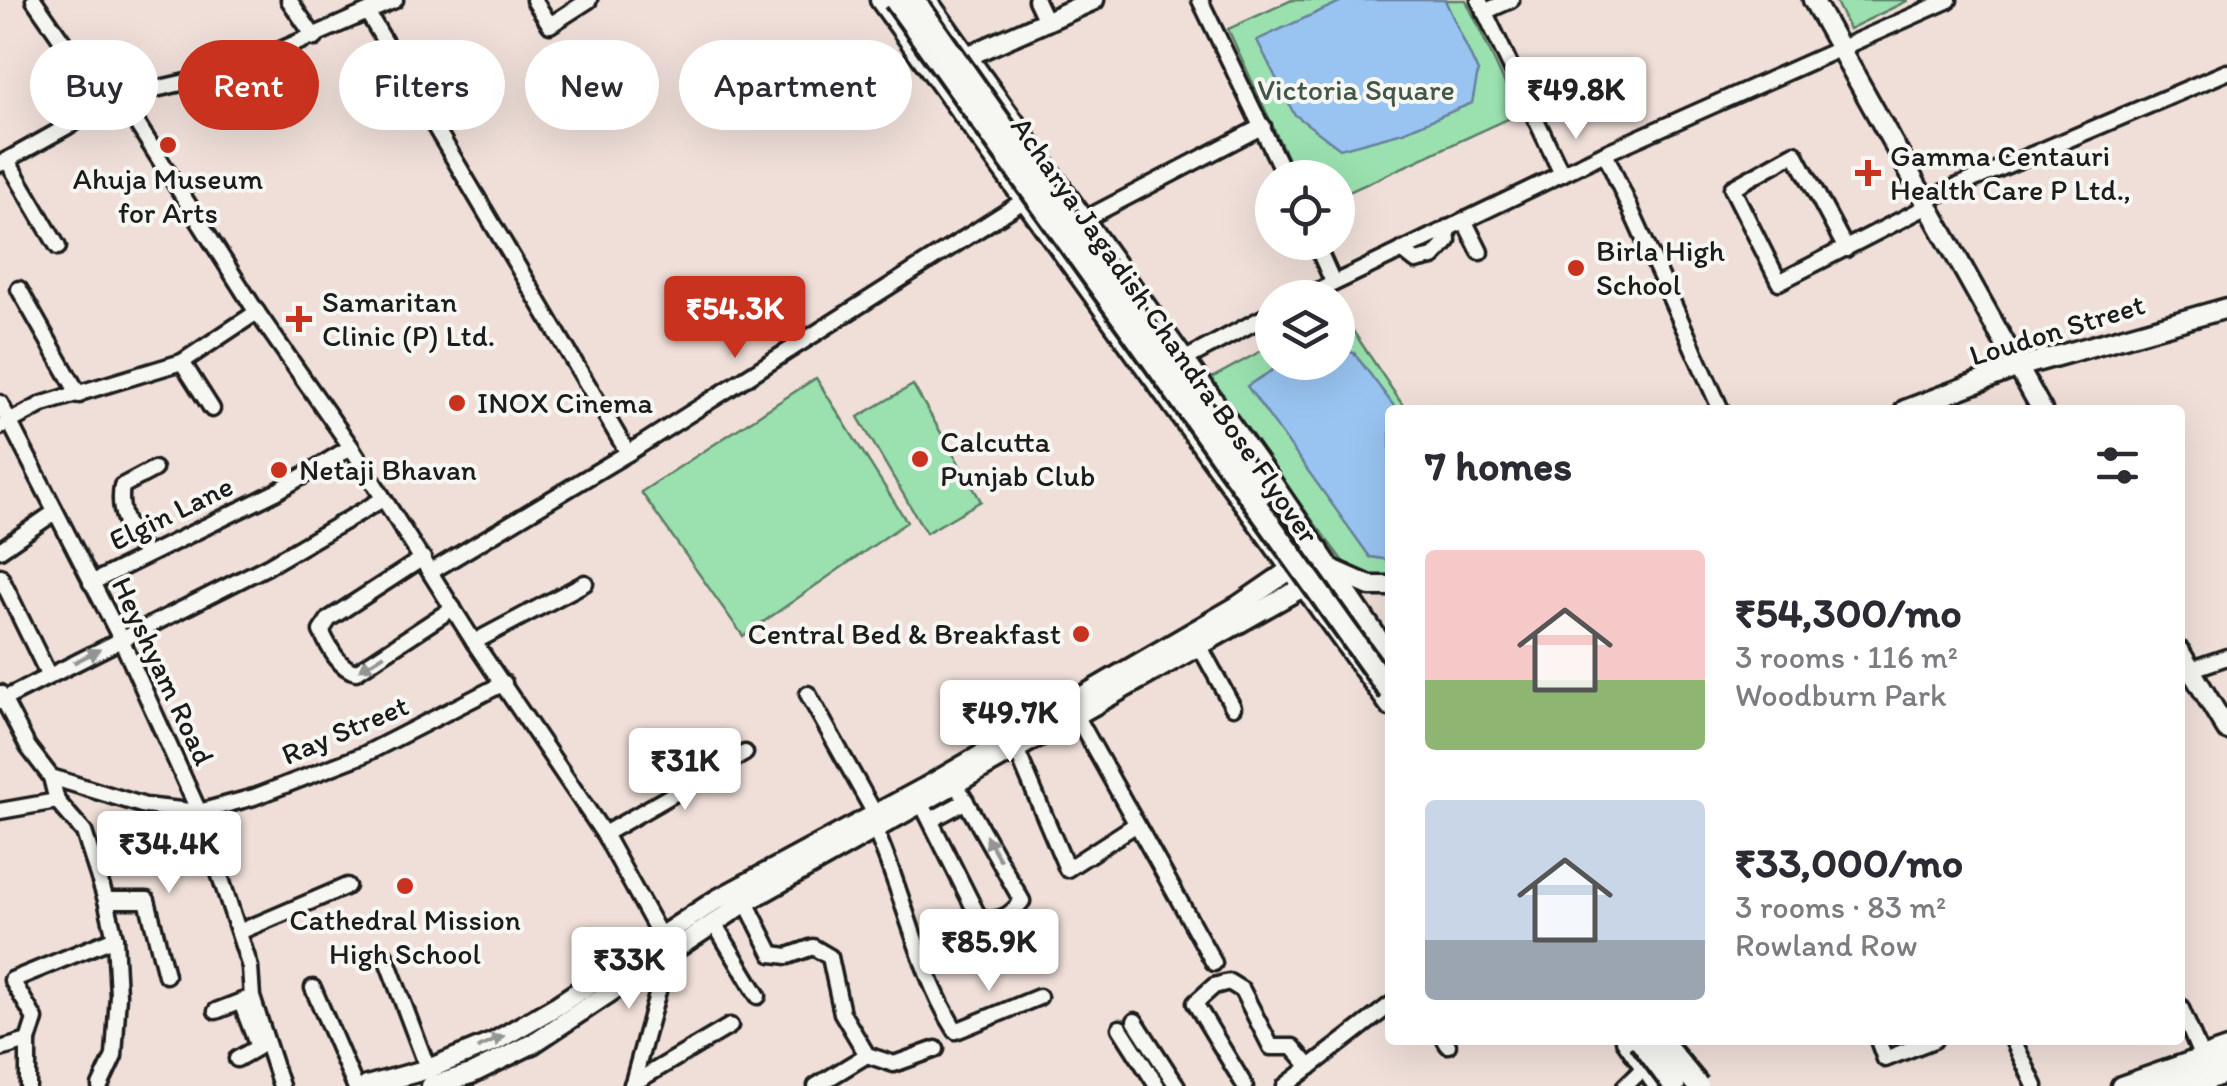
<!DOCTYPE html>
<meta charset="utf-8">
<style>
:root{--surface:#fff;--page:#f2f2f3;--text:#2b2b33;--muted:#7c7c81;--accent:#c8321e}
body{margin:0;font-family:Itim,sans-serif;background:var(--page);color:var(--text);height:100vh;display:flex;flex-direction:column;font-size:38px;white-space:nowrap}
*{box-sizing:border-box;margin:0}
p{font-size:32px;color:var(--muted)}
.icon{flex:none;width:55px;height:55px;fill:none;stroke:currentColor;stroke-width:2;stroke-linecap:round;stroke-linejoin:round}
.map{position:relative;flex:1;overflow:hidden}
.sheet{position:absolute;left:1385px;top:405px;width:800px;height:640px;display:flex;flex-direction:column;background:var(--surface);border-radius:10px;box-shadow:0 10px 40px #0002}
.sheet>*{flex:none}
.hud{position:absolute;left:30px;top:40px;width:950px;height:90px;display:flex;gap:20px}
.controls{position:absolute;left:1255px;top:160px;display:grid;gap:20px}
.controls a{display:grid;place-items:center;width:100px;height:100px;border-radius:50%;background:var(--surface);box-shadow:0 10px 40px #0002;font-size:50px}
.price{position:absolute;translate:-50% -85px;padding:0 22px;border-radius:10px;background:#fff;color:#222;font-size:32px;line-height:65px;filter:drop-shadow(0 2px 5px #0008)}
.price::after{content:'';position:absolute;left:50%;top:60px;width:30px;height:22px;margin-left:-15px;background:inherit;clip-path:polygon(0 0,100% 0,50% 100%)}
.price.selected{background:var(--accent);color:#fff}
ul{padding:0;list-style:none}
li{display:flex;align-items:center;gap:30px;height:250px;padding:0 40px}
li span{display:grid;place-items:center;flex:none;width:280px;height:200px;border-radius:10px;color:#555}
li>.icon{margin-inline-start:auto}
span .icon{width:120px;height:120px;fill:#fffc;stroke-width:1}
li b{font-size:42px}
h2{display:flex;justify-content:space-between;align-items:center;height:120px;padding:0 40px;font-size:42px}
.pill{padding:0 35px;border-radius:45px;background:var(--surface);box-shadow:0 10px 40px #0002;font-size:35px;line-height:90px}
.pill.selected{background:var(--accent);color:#fff}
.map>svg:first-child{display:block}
.green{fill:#9ae1af;stroke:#5b7e66;stroke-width:2.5}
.water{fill:#99c4f2;stroke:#67819c;stroke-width:2.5}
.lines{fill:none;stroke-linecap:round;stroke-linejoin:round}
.minor-casing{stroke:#1c1c1c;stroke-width:21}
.major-casing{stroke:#1c1c1c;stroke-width:25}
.highway-casing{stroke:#1c1c1c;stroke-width:28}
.minor{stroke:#f6f6f2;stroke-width:14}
.major{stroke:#f6f6f2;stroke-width:18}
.highway{stroke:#f6f6f2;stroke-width:20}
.highway-bridge-casing{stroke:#1c1c1c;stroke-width:28;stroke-linecap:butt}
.highway-bridge{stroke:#f6f6f2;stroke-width:20}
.oneway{fill:#949492}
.poi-dot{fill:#c8321e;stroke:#f6f6f2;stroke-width:4}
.labels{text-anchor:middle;stroke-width:8;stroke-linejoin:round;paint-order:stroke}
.park-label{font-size:30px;fill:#425748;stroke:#f6f6f2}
.poi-label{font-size:30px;fill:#1c1c1c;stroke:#f6f6f2;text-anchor:start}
.street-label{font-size:30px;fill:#1c1c1c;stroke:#f6f6f2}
</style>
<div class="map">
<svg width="2227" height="1086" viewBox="0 0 2227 1086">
<rect width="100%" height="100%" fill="#f0dfd9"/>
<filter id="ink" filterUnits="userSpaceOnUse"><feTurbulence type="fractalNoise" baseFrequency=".01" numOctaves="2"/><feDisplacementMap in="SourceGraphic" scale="20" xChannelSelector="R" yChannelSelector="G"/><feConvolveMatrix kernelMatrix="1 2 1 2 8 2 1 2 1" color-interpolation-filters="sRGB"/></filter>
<g filter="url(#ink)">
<g class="green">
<path d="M1292,0H1466L1519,114L1338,197V178L1296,177L1228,29Z"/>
<path d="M1835,0H1907V1L1849,29Z"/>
<path d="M1339,310L1406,410H1390V578L1356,579L1208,380L1272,345V362H1338Z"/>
<path d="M816,378L907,522L743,636L641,492Z"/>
<path d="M913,385L981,501L926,533L858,417Z"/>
</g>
<g class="water">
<path d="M1344,0H1445L1478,72L1472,103L1403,132L1340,149L1294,114L1257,40Z"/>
<path d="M1338,350L1354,353L1397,410H1390V560L1370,557L1247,386L1284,363L1338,362Z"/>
</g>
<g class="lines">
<defs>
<g id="minor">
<path d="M34,0L68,49L120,97L254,308L351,447L474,642L604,834L661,937L669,951L632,1086"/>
<path d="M289,0L315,38"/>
<path d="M534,0L550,25L589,0"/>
<path d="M1036,0L1046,21"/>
<path d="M1200,0L1286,178"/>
<path d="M1479,0L1562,174"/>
<path d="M1484,12L1511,0"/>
<path d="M369,15L628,453"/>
<path d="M1605,153L1721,410"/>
<path d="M7,160L58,247"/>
<path d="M0,164L120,97L230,72L395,0"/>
<path d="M1925,200L2227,72"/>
<path d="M1085,219L1263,126"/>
<path d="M1464,220L1480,252"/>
<path d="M1315,242L1333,282"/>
<path d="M1846,249L1795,153L1732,188L1779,282L1928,206"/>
<path d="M1402,250L1416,261L1433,257L1448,241L1447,228"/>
<path d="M19,289L79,395"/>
<path d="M1303,298L1605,153L1949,0"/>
<path d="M182,362L212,409"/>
<path d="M1176,364L1272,313"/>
<path d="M0,403L121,639L199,812L250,967L252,997L281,1086"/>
<path d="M0,427L43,404L182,362L257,312"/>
<path d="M0,550L55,512"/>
<path d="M146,555C130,532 117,515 122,486L154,469"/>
<path d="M423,558L329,619L321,631C328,645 339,669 356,672L453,608"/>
<path d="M432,571L628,453L1031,196"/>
<path d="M0,576L49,676"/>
<path d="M91,583L276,492L351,447"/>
<path d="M474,642L585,583"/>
<path d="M1199,645L1233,707"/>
<path d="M2180,673L2227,657"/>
<path d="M0,693L28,747L51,777L57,801L84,832L106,900L115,938L118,995L114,1056L100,1086"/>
<path d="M808,694L875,814"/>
<path d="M0,701L268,566L383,499"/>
<path d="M1077,717L1214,963"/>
<path d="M1017,751L1067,869L1135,825"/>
<path d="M51,777L145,806L199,812L254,797L363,755L504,683"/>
<path d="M923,806L980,920C1001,921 1009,917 1022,901L957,786"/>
<path d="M0,811L57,801"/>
<path d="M931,820L966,801"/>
<path d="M876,832C905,897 918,971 956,1031L1039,997"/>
<path d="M604,834L745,753"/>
<path d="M106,900H147L166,975"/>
<path d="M746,902L772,954L788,956L813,947L830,957L842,1013L867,1055L894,1064L936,1049"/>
<path d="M714,923L758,996"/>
<path d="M239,932L347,886"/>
<path d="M385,955L428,1069"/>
<path d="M313,988L355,1086"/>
<path d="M2180,1006L2202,1058"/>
<path d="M216,1011L247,999"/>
<path d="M1135,1021L1177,1086"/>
<path d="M1120,1028L1157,1086"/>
<path d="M1445,1040L1448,1045"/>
<path d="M1878,1040L1885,1059L1934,1040"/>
<path d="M2013,1040L2035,1086"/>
<path d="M0,1049L28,1041"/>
<path d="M237,1059L258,1047L241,1002"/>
<path d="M632,1084L730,1026"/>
<path d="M28,1086V1041L35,1019L12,980L115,938"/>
<path d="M816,1086L867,1055"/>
<path d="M1245,1086L1195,1003L1214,986L1229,982L1242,990L1271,1047H1293L1310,1067"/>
<path d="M1285,1086L1390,1005"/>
<path d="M1625,1086L1650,1062"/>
</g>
<g id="major">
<path d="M880,0L1390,706"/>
<path d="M927,0L1271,481L1390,656"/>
<path d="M1813,0L2042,410"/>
<path d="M961,59L1094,0"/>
<path d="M1905,410L2018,367L2227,308"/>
<path d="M1334,570L1370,586H1390"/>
<path d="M2180,652L2227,730"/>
<path d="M1626,1040L1658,1086"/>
<path d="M367,1086L428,1069L494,1042L558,1005L716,900L926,787L1239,605L1319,550"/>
<path d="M431,1086L471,1074L532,1044L746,902L1333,570"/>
<path d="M2121,1086L2227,1049"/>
<path d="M2190,1086L2227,1073"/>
</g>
<path id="highway" d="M2154,1086L2227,1060"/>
</defs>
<use href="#minor" class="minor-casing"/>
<use href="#major" class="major-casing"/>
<use href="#highway" class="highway-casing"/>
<use href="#minor" class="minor"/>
<use href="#major" class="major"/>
<use href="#highway" class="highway"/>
<defs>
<g id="highway-bridge">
<path d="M895,0L1390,692"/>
<path d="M914,0L1262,493"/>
<path d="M1640,1040L1674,1086"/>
<path d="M1660,1040L1698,1086"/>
</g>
</defs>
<use href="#highway-bridge" class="highway-bridge-casing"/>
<use href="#highway-bridge" class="highway-bridge"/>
</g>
<defs><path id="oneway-solid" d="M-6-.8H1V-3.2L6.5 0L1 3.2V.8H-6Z" transform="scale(2.5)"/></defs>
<g class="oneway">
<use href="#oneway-solid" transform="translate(87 656) rotate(-27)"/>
<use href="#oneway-solid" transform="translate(372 662) rotate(148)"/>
<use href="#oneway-solid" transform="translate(993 848) rotate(-120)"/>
<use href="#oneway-solid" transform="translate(491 1042) rotate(-25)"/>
</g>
</g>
<g class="poi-dot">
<circle cx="168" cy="145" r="10"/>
<path d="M1863 158h10v10h10v10h-10v10h-10v-10h-10v-10h10z"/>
<circle cx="1576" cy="268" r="10"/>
<path d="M294 304h10v10h10v10h-10v10h-10v-10h-10v-10h10z"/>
<circle cx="457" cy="403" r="10"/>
<circle cx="920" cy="459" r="10"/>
<circle cx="279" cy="470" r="10"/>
<circle cx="1081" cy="634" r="10"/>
<circle cx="405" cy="886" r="10"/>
</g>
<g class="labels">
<g class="park-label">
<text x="1356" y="100">Victoria Square</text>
</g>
<g class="poi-label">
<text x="1890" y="166">Gamma Centauri<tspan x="1890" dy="34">Health Care P Ltd.,</tspan></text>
<text x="168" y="189" text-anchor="middle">Ahuja Museum<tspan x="168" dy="34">for Arts</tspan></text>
<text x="1596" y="261">Birla High<tspan x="1596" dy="34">School</tspan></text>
<text x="322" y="312">Samaritan<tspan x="322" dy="34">Clinic (P) Ltd.</tspan></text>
<text x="477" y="413">INOX Cinema</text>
<text x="940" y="452">Calcutta<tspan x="940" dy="34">Punjab Club</tspan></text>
<text x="299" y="480">Netaji Bhavan</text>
<text x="1061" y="644" text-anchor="end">Central Bed &amp; Breakfast</text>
<text x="405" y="930" text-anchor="middle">Cathedral Mission<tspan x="405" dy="34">High School</tspan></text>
</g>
<g class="street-label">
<text transform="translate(1165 330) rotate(55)" y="10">Acharya Jagadish Chandra Bose Flyover</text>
<text transform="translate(2057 330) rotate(-17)" y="10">Loudon Street</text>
<text transform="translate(171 513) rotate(-26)" y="10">Elgin Lane</text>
<text transform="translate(163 671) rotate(65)" y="10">Heyshyam Road</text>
<text transform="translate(345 730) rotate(-23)" y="10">Ray Street</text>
</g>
</g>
</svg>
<div class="controls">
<a><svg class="icon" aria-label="locate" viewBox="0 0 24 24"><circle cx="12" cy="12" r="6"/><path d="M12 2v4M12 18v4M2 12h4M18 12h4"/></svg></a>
<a><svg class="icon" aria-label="layers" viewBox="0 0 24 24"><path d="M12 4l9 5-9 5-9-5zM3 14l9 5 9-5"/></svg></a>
</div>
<b class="price" style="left:1576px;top:142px">₹49.8K</b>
<b class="price selected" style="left:735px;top:361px">₹54.3K</b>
<b class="price" style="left:1010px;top:765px">₹49.7K</b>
<b class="price" style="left:685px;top:813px">₹31K</b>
<b class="price" style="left:169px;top:896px">₹34.4K</b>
<b class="price" style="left:989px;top:994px">₹85.9K</b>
<b class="price" style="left:629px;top:1012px">₹33K</b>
<div class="hud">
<a class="pill">Buy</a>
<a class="pill selected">Rent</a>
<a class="pill">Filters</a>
<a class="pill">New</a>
<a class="pill">Apartment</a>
</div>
<section class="sheet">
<h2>7 homes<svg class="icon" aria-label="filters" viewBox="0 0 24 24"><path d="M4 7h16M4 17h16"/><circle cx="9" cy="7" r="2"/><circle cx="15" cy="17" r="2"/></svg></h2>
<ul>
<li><span style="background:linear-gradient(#f6c9c9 65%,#8fb573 0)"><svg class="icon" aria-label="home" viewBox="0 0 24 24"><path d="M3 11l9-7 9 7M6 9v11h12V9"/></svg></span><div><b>₹54,300/mo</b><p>3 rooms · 116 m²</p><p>Woodburn Park</p></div></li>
<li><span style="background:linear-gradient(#c9d6e8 70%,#9aa5b1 0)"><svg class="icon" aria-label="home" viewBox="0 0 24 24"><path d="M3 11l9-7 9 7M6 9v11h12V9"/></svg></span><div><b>₹33,000/mo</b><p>3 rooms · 83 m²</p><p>Rowland Row</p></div></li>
</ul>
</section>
</div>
